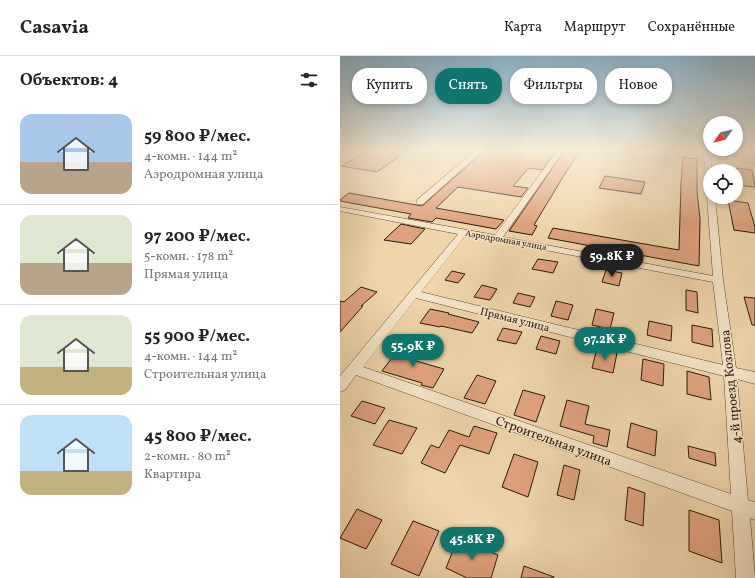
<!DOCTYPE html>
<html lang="ru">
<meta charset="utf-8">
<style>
:root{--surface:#fff;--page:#f2f2f2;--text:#222;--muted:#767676;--line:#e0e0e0;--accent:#0f766e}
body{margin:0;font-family:Vollkorn,serif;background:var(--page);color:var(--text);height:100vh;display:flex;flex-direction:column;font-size:15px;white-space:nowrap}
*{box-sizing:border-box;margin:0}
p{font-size:13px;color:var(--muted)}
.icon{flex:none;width:22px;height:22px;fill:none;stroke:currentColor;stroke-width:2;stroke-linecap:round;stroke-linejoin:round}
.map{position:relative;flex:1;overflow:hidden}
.sheet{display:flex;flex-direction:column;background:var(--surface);width:340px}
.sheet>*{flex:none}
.hud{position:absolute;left:12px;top:12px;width:343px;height:36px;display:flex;gap:8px}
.needle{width:26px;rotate:236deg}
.buttons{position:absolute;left:363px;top:60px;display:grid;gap:8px}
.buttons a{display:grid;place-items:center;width:40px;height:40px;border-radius:50%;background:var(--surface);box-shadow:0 2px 6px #0003;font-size:20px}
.price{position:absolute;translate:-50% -34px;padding:0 9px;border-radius:14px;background:var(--accent);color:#fff;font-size:13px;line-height:26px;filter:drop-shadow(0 1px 2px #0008)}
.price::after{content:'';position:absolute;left:50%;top:24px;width:12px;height:9px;margin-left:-6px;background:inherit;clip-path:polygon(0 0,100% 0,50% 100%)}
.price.active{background:#222;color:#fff}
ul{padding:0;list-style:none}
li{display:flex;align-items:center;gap:12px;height:100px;padding:0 20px}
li+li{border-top:1px solid var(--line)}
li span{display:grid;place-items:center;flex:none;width:112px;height:80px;border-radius:12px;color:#555}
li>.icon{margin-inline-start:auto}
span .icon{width:48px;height:48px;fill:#fffc;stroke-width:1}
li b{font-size:17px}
h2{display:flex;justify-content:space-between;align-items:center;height:48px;padding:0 20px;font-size:17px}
.pill{padding:0 14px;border-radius:16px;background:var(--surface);box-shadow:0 2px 6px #0003;font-size:14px;line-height:36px}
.pill.active{background:var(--accent);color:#fff}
header{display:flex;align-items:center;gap:24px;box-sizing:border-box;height:56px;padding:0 20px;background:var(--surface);border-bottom:1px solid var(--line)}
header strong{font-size:19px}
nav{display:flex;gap:22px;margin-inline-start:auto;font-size:14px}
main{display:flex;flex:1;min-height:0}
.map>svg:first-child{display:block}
.building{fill:#dfa27d;stroke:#281909}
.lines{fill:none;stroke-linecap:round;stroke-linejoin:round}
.minor-casing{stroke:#5a4831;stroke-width:1}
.minor{fill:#f4e4c8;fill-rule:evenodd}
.labels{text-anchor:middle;stroke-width:3;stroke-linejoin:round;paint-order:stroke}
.far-street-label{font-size:9px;fill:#281909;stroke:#f4e4c8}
.street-label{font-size:11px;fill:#281909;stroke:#f4e4c8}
.near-street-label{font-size:13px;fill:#281909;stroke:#f4e4c8}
</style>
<header>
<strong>Casavia</strong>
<nav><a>Карта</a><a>Маршрут</a><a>Сохранённые</a></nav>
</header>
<main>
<section class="sheet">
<h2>Объектов: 4<svg class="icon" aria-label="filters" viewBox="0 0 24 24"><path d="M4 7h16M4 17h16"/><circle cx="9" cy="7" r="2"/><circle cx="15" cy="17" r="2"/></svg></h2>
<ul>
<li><span style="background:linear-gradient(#a9c7e8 60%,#b9a48a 0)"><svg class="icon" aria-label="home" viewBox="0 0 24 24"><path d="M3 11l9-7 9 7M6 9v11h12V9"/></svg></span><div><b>59 800 ₽/мес.</b><p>4-комн. · 144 m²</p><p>Аэродромная улица</p></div></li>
<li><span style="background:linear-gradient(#dfe7d0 60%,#b9a48a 0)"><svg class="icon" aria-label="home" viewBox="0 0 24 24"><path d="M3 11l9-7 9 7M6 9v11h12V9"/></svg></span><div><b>97 200 ₽/мес.</b><p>5-комн. · 178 m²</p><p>Прямая улица</p></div></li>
<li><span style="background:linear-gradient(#dfe7d0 65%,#c2b280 0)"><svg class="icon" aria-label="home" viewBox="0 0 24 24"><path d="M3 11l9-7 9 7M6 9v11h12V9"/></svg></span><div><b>55 900 ₽/мес.</b><p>4-комн. · 144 m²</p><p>Строительная улица</p></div></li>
<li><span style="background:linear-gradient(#bfe0f5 70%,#c2b280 0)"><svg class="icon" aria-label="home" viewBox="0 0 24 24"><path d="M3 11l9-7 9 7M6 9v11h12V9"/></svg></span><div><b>45 800 ₽/мес.</b><p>2-комн. · 80 m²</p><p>Квартира</p></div></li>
</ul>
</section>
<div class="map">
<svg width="415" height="522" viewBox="0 0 415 522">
<rect width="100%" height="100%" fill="#eed5aa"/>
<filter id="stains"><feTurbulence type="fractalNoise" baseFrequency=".005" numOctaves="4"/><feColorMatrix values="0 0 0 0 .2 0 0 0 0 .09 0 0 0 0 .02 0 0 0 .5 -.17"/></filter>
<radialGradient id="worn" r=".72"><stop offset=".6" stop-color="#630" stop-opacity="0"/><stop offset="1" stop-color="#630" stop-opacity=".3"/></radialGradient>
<g class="building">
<path d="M29,94H69L37,116L1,110Z"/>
<path d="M147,94H216L202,114L189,112L173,130L188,132L181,141L118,131L96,152L164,164L156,173L96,162L92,166L68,162L71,158L0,145V144L9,137L82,150L142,97Z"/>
<path d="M225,94H241L226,116L194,169L197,170L192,179L169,175Z"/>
<path d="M343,101L357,103V135L360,163L359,210L208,182L213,172L339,194L341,127Z"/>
<path d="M396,112L412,114L415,131L397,129Z"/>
<path d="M265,120L305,126L301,138L259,132Z"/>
<path d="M388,144L408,147L415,171V177L394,174Z"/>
<path d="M61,168L85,173L71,188L44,184Z"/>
<path d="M198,203L218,206L213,217L192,213Z"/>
<path d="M266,214L282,217L279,230L262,226Z"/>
<path d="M112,215L125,218L118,227L105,224Z"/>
<path d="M142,229L157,233L150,244L134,241Z"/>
<path d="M21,231L37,236L21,250H23L0,276V245L4,246Z"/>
<path d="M346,234L357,236L358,257L346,254Z"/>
<path d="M178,237L195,241L190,251L173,247Z"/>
<path d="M404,241L415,242V269H412Z"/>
<path d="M216,245L233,249L228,264L211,260Z"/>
<path d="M90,253L109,257L108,258L139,266L132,277L101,270L100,271L80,267Z"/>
<path d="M256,253L274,257L270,273L252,269Z"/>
<path d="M309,265L332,270L331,285L307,279Z"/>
<path d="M352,269L372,273L373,291L352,286Z"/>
<path d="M163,272L182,276L176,288L157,284Z"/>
<path d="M201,280L220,285L216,298L196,293Z"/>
<path d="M60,291L82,297L76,305L104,313L93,332L81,329L82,327L42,315Z"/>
<path d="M257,292L277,297L273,317L252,312Z"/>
<path d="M303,303L324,308L323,330L301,324Z"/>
<path d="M347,315L369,321L371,344L347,338Z"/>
<path d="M137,319L156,325L145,348L124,342Z"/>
<path d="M183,334L205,340L196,366L174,359Z"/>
<path d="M227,344L249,350L245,368L270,374L267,391L253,387L254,380L220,370Z"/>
<path d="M22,345L45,352L35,368L11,360Z"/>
<path d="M49,364L77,372L62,398L33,389Z"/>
<path d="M291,367L317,375L315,400L287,391Z"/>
<path d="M134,370L157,377L149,398L120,389L105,417L81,407L91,389L99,392L109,374L129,381Z"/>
<path d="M348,390L375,397L376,410L349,402Z"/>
<path d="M174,398L198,406L188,441L162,431Z"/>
<path d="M224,409L240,414L234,444L217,439Z"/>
<path d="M288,431L305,437L303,470L285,464Z"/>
<path d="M17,453L42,464L26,493L0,482Z"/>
<path d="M349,454L379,464L382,507L349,495Z"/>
<path d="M73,465L99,475L79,520L51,508Z"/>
<path d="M118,482L158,499L151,522H127L106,512Z"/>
<path d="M184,510L214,521V522H181Z"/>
</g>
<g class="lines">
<defs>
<g id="minor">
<path d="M10,94H18L0,104V100Z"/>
<path d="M136,94H143L83,148H77V144Z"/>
<path d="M218,94H224L163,181L373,220L367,141L370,139V141H375L383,224L396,312L415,316V328L397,323L408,444L415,446V464L410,462L415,522H396L392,455L16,319L5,334L0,336V320L118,178L0,155V151L155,179ZM126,179L373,226L383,309L81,236ZM76,242L384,320L391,438L23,311Z"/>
<path d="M324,94H345L415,103V107L370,101L372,115H370V132L367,130L364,100Z"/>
</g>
</defs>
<use href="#minor" class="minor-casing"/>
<use href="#minor" class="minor"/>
</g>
<linearGradient id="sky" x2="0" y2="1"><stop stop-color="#89b6d1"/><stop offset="0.56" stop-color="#f7ecd9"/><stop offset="1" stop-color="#f7ecd9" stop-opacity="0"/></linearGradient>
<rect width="415" height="168" fill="url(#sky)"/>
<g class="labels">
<g class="far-street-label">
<text transform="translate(166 184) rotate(10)" y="3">Аэродромная улица</text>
</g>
<g class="street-label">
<text transform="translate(175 263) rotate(14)" y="4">Прямая улица</text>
</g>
<g class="near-street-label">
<text transform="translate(390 331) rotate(-96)" y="5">4-й проезд Козлова</text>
<text transform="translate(214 384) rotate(20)" y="5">Строительная улица</text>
</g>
</g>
<rect width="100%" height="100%" filter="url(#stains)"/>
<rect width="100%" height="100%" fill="url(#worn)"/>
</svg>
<div class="buttons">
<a><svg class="needle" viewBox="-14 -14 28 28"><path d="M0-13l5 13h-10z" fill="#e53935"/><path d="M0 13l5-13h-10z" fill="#767676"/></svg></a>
<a><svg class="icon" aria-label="locate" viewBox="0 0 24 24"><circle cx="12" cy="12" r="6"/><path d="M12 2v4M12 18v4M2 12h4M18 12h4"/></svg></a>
</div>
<b class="price active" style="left:272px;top:222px">59.8K ₽</b>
<b class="price" style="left:265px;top:305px">97.2K ₽</b>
<b class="price" style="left:73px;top:312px">55.9K ₽</b>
<b class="price" style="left:132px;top:505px">45.8K ₽</b>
<div class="hud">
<a class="pill">Купить</a>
<a class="pill active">Снять</a>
<a class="pill">Фильтры</a>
<a class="pill">Новое</a>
</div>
</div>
</main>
